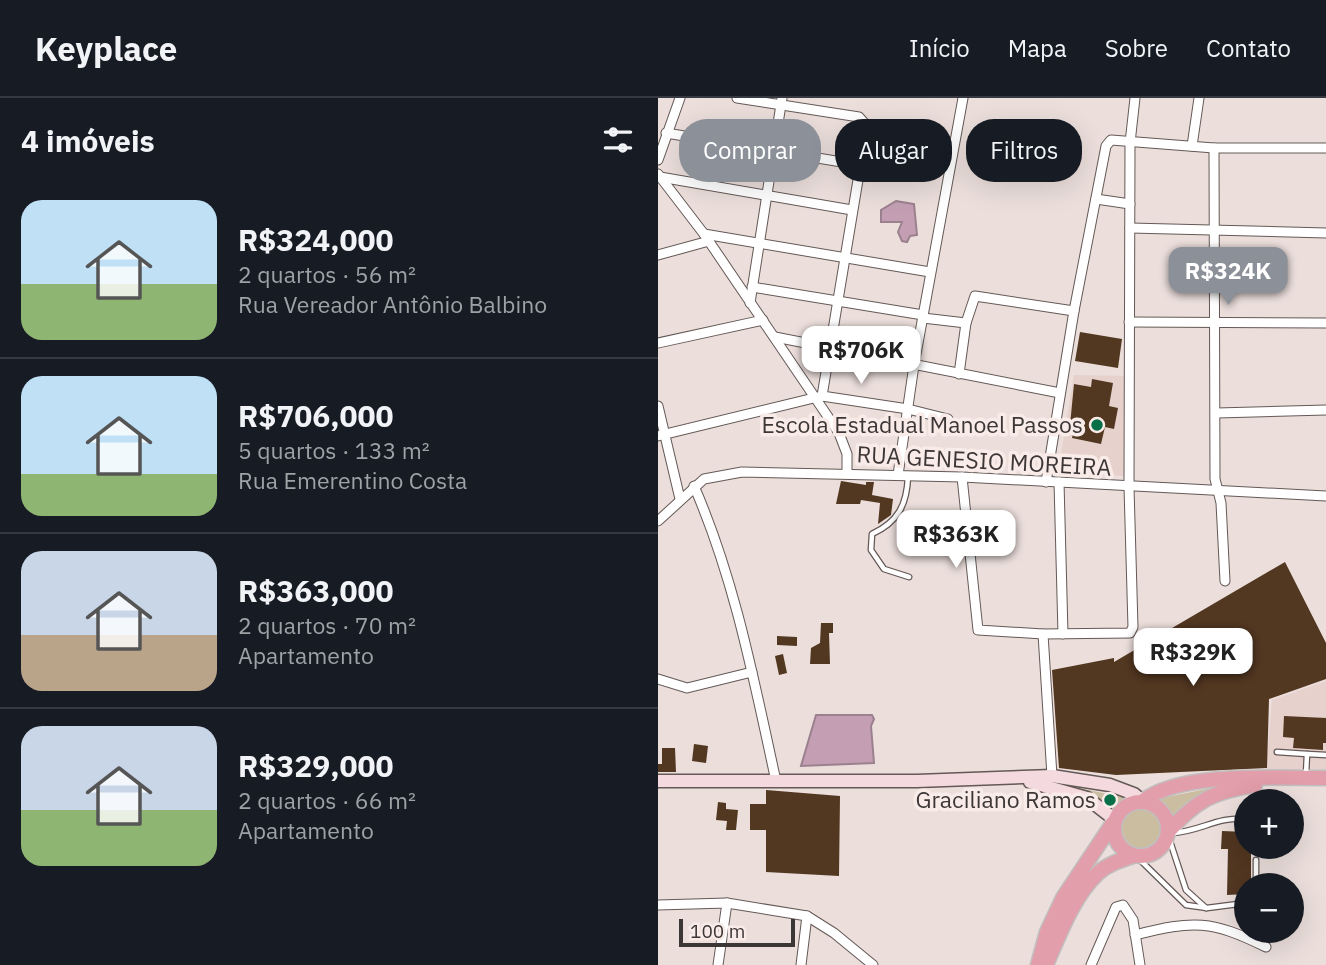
<!DOCTYPE html>
<html lang="pt">
<meta charset="utf-8">
<style>
:root{--surface:#171b24;--page:#20242c;--text:#f1f3f6;--muted:#9ea1a6;--line:#363941;--accent:#8c9099}
body{margin:0;font-family:"IBM Plex Sans",sans-serif;background:var(--page);color:var(--text);height:100vh;display:flex;flex-direction:column;font-size:26px;white-space:nowrap}
*{box-sizing:border-box;margin:0}
p{font-size:23px;color:var(--muted)}
.icon{flex:none;width:38px;height:38px;fill:none;stroke:currentColor;stroke-width:2;stroke-linecap:round;stroke-linejoin:round}
.map{position:relative;flex:1;overflow:hidden}
.panel{display:flex;flex-direction:column;background:var(--surface);width:658px}
.panel>*{flex:none}
.hud{position:absolute;left:21px;top:21px;width:541px;height:63px;display:flex;gap:14px}
.controls{position:absolute;left:576px;top:691px;display:grid;gap:14px}
.controls a{display:grid;place-items:center;width:70px;height:70px;border-radius:50%;background:var(--surface);box-shadow:0 7px 28px #0002;font-size:35px}
.scale{position:absolute;left:21px;bottom:18px;width:116px;box-sizing:border-box;padding-left:7px;border:4px solid #3c3736;border-top:0;font-size:19px;line-height:24px;white-space:nowrap;color:#3c3736;-webkit-text-stroke:5px #f9ebe8;paint-order:stroke}
.price{position:absolute;translate:-50% -60px;padding:0 16px;border-radius:14px;background:#fff;color:#222;font-size:23px;line-height:46px;filter:drop-shadow(0 2px 4px #0008)}
.price::after{content:'';position:absolute;left:50%;top:42px;width:21px;height:16px;margin-left:-10px;background:inherit;clip-path:polygon(0 0,100% 0,50% 100%)}
.price.active{background:var(--accent);color:#fff}
ul{padding:0;list-style:none}
li{display:flex;align-items:center;gap:21px;height:175px;padding:0 21px}
li+li{border-top:2px solid var(--line)}
li span{display:grid;place-items:center;flex:none;width:196px;height:140px;border-radius:21px;color:#555}
li>.icon{margin-inline-start:auto}
span .icon{width:84px;height:84px;fill:#fffc;stroke-width:1}
li b{font-size:30px}
h2{display:flex;justify-content:space-between;align-items:center;height:84px;padding:0 21px;font-size:30px}
.pill{padding:0 24px;border-radius:28px;background:var(--surface);box-shadow:0 7px 28px #0002;font-size:24px;line-height:63px}
.pill.active{background:var(--accent);color:#fff}
header{display:flex;align-items:center;gap:42px;box-sizing:border-box;height:98px;padding:0 35px;background:var(--surface);border-bottom:2px solid var(--line)}
header strong{font-size:33px}
nav{display:flex;gap:38px;margin-inline-start:auto;font-size:24px}
main{display:flex;flex:1;min-height:0}
.map>svg:first-child{display:block}
.built{fill:#e6d1cc}
.green{fill:#cbbda0}
.water{fill:#c49fb4;stroke:#9b808e;stroke-width:2}
.building{fill:#523721}
.lines{fill:none;stroke-linecap:round;stroke-linejoin:round}
.service-casing{stroke:#645956;stroke-width:7}
.minor-casing{stroke:#645956;stroke-width:11}
.secondary-casing{stroke:#645956;stroke-width:15}
.trunk-casing{stroke:#c1bfbf;stroke-width:17}
.service{stroke:#fff;stroke-width:4.5}
.minor{stroke:#fff;stroke-width:9}
.secondary{stroke:#f4dadf;stroke-width:12}
.trunk{stroke:#e29eaa;stroke-width:14}
.poi-dot{fill:#057047;stroke:#f9ebe8;stroke-width:2.5}
.labels{text-anchor:middle;stroke-width:7;stroke-linejoin:round;paint-order:stroke}
.poi-label{font-size:23px;fill:#3c3736;stroke:#f9ebe8;text-anchor:end}
.street-label{font-size:23px;fill:#3c3736;stroke:#f9ebe8}
</style>
<header>
<strong>Keyplace</strong>
<nav><a>Início</a><a>Mapa</a><a>Sobre</a><a>Contato</a></nav>
</header>
<main>
<section class="panel">
<h2>4 imóveis<svg class="icon" aria-label="filters" viewBox="0 0 24 24"><path d="M4 7h16M4 17h16"/><circle cx="9" cy="7" r="2"/><circle cx="15" cy="17" r="2"/></svg></h2>
<ul>
<li><span style="background:linear-gradient(#bfe0f5 60%,#8fb573 0)"><svg class="icon" aria-label="home" viewBox="0 0 24 24"><path d="M3 11l9-7 9 7M6 9v11h12V9"/></svg></span><div><b>R$324,000</b><p>2 quartos · 56 m²</p><p>Rua Vereador Antônio Balbino</p></div></li>
<li><span style="background:linear-gradient(#bfe0f5 70%,#8fb573 0)"><svg class="icon" aria-label="home" viewBox="0 0 24 24"><path d="M3 11l9-7 9 7M6 9v11h12V9"/></svg></span><div><b>R$706,000</b><p>5 quartos · 133 m²</p><p>Rua Emerentino Costa</p></div></li>
<li><span style="background:linear-gradient(#c9d6e8 60%,#b9a48a 0)"><svg class="icon" aria-label="home" viewBox="0 0 24 24"><path d="M3 11l9-7 9 7M6 9v11h12V9"/></svg></span><div><b>R$363,000</b><p>2 quartos · 70 m²</p><p>Apartamento</p></div></li>
<li><span style="background:linear-gradient(#c9d6e8 60%,#8fb573 0)"><svg class="icon" aria-label="home" viewBox="0 0 24 24"><path d="M3 11l9-7 9 7M6 9v11h12V9"/></svg></span><div><b>R$329,000</b><p>2 quartos · 66 m²</p><p>Apartamento</p></div></li>
</ul>
</section>
<div class="map">
<svg width="668" height="867" viewBox="0 0 668 867">
<rect width="100%" height="100%" fill="#ebdedb"/>
<g class="built">
<path d="M416,277L469,278V378L400,375Z"/>
<path d="M668,583V673H608L614,602Z"/>
</g>
<g class="green">
<path d="M400,686L475,701L456,716Z"/>
<path d="M558,689L514,725L504,708L494,702Z"/>
<circle cx="483" cy="732" r="23"/>
</g>
<g class="water">
<path d="M238,103L256,106L259,137L252,138L249,144L244,143L240,134L244,124H223V112Z"/>
<path d="M158,617H214L216,621L213,628L216,665L143,668Z"/>
</g>
<g class="building">
<path d="M422,234L464,241L460,270L417,263Z"/>
<path d="M434,281L455,285L451,308L460,310L456,331L447,329L443,346L414,340L417,328L412,327L416,286L433,289Z"/>
<path d="M183,383L208,387V384H216L214,397L235,401L233,417L220,426L222,405L203,402L202,406H178Z"/>
<path d="M627,464L668,545V581L611,601L609,670L458,677L401,670L394,572L456,560V564Z"/>
<path d="M163,525H175V535H171L172,566H152L153,550L162,545Z"/>
<path d="M119,538L139,539V548L119,547Z"/>
<path d="M125,556L129,575L121,577L117,558Z"/>
<path d="M626,618L668,620V645H665V652L635,650L636,640L625,639Z"/>
<path d="M36,646L50,648L48,665L34,663Z"/>
<path d="M4,650H17L18,674H0V666H4Z"/>
<path d="M108,692L182,698L181,778L108,774V732H92V706H108Z"/>
<path d="M60,704L68,705V711L80,712L78,732H68L69,723L58,722Z"/>
<path d="M564,733L588,734V749H593V788H588V796L569,797L570,751H563Z"/>
</g>
<g class="lines">
<defs>
<g id="service">
<path d="M250,378C249,407 240,424 214,436L213,452L226,471L251,479"/>
<path d="M619,654L649,656"/>
<path d="M648,676L649,656L668,657"/>
<path d="M514,735C541,734 560,718 588,721"/>
<path d="M510,737L528,792L548,810"/>
<path d="M478,758L528,807L549,810L588,805"/>
<path d="M598,762V788"/>
</g>
<g id="minor">
<path d="M79,0L201,19L209,28L164,298"/>
<path d="M8,35L202,67"/>
<path d="M534,48L541,0"/>
<path d="M556,50L557,381L563,405L567,483"/>
<path d="M0,62L22,0"/>
<path d="M0,76L46,136L181,335L189,356V375"/>
<path d="M2,79L194,112"/>
<path d="M438,101L472,106"/>
<path d="M472,130L668,135"/>
<path d="M46,136L272,174"/>
<path d="M0,157L51,143"/>
<path d="M94,189L265,217"/>
<path d="M92,205L124,0"/>
<path d="M265,220L308,225"/>
<path d="M471,224L668,225"/>
<path d="M117,239L402,295"/>
<path d="M0,245L105,222"/>
<path d="M301,276L308,225L317,198L416,213"/>
<path d="M0,308L22,401"/>
<path d="M559,315L668,312"/>
<path d="M0,338L164,298L250,311L290,321"/>
<path d="M240,377L256,267L305,0"/>
<path d="M304,379L320,532L385,536L472,535L475,529L471,389L472,45L477,0"/>
<path d="M388,384L416,213L448,48L453,42L556,50H668"/>
<path d="M401,384L405,536"/>
<path d="M36,388C77,482 96,583 118,683"/>
<path d="M0,423L46,381L84,374L304,379L668,398"/>
<path d="M385,536L394,678"/>
<path d="M0,581L29,590L94,574"/>
<path d="M0,807L69,805L149,818L176,835L215,867"/>
<path d="M477,837C536,822 553,822 608,849"/>
<path d="M60,867L69,805"/>
<path d="M143,867L149,818"/>
<path d="M433,867L458,809L465,807L475,822L482,867"/>
</g>
<g id="secondary">
<path d="M0,683H259L394,678L452,687L476,696L484,703"/>
<path d="M372,684L429,700L456,721"/>
</g>
<g id="trunk">
<path d="M485,703C523,673 620,680 668,680"/>
<circle cx="483" cy="731" r="27"/>
<path d="M510,734C537,703 556,693 597,687"/>
<path d="M380,867L389,834L405,800L455,725"/>
<path d="M388,867C401,837 416,797 440,775C450,766 463,762 475,758"/>
</g>
</defs>
<use href="#service" class="service-casing"/>
<use href="#minor" class="minor-casing"/>
<use href="#secondary" class="secondary-casing"/>
<use href="#trunk" class="trunk-casing"/>
<use href="#service" class="service"/>
<use href="#minor" class="minor"/>
<use href="#secondary" class="secondary"/>
<use href="#trunk" class="trunk"/>
</g>
<g class="poi-dot">
<circle cx="439" cy="327" r="7"/>
<circle cx="452" cy="702" r="7"/>
</g>
<g class="labels">
<g class="poi-label">
<text x="425" y="335">Escola Estadual Manoel Passos</text>
<text x="438" y="710">Graciliano Ramos</text>
</g>
<g class="street-label">
<text transform="translate(326 363) rotate(3)" y="8">RUA GENESIO MOREIRA</text>
</g>
</g>
</svg>
<div class="controls">
<a>+</a>
<a>−</a>
</div>
<div class="scale">100 m</div>
<b class="price active" style="left:570px;top:209px">R$324K</b>
<b class="price" style="left:203px;top:288px">R$706K</b>
<b class="price" style="left:298px;top:472px">R$363K</b>
<b class="price" style="left:535px;top:590px">R$329K</b>
<div class="hud">
<a class="pill active">Comprar</a>
<a class="pill">Alugar</a>
<a class="pill">Filtros</a>
</div>
</div>
</main>
